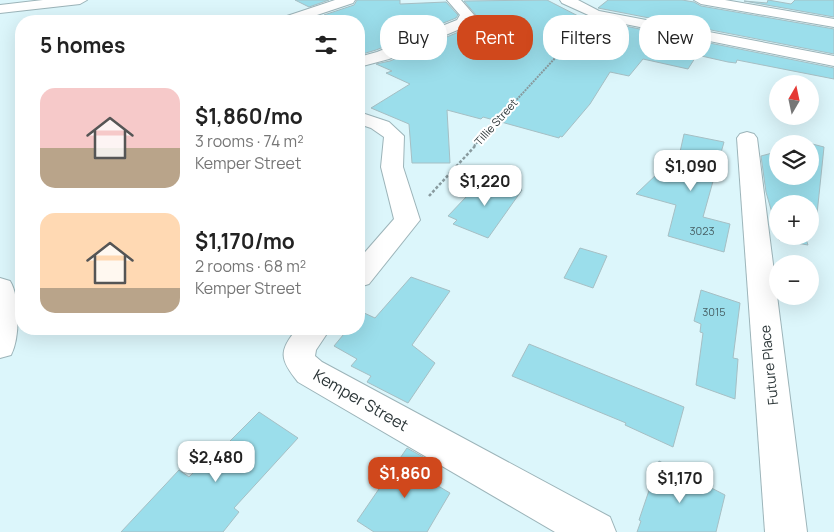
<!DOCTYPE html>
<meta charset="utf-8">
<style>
:root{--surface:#fff;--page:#f2f2f2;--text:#222;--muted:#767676;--accent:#d0481c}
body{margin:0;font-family:Manrope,sans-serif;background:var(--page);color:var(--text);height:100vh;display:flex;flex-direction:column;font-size:19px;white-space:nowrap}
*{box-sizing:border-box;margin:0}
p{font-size:16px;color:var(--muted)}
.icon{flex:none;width:28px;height:28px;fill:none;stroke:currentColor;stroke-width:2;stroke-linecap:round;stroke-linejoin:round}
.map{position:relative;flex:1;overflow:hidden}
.panel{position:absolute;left:15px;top:15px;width:350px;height:320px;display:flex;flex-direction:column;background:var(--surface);border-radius:20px;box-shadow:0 5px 20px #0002}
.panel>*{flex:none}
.banner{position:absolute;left:380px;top:15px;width:379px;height:45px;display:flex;gap:10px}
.needle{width:32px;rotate:9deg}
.controls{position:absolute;left:769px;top:75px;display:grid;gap:10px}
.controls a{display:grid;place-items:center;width:50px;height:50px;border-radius:50%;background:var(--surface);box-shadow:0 5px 20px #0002;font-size:25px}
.price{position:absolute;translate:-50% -42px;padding:0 11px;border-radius:10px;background:#fff;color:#222;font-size:16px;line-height:32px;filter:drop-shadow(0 1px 2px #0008)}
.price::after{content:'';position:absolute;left:50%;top:30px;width:15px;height:11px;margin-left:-8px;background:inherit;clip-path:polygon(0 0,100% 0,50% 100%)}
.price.on{background:var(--accent);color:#fff}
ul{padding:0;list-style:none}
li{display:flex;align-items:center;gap:15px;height:125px;padding:0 25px}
li span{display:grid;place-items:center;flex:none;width:140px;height:100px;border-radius:15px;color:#555}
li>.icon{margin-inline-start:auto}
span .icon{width:60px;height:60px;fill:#fffc;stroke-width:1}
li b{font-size:21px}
h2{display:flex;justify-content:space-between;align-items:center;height:60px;padding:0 25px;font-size:21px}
.pill{padding:0 18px;border-radius:20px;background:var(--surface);box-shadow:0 5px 20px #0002;font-size:18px;line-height:45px}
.pill.on{background:var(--accent);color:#fff}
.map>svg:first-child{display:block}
.building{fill:#9bdeeb;stroke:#a6bfc4}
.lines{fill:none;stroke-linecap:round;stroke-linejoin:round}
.minor-casing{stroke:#9cb4b9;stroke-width:2}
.path-far1{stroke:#889a9e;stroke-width:2;stroke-dasharray:2 1;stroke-linecap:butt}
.path{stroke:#889a9e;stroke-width:2.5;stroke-dasharray:3 2;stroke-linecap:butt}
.minor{fill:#fff;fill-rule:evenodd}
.labels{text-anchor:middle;stroke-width:4;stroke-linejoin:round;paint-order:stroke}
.far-street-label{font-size:11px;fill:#2c3638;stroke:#fff}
.number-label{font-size:11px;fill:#486065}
.street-label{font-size:14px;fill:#2c3638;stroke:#fff}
.near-street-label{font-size:16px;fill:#2c3638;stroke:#fff}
</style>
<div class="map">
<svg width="834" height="532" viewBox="0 0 834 532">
<rect width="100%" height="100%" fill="#dcf6fb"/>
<g class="building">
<path d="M295,0H329L309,7Z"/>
<path d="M357,0H400V4L446,2L458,15L456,18L376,50L359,55V21H337L324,15L354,5Z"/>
<path d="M547,0L584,19L587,17L595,20L834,68V79L737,60L736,63L728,62L697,55L688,69L643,59L629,76L610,72L590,104L562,137L560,136L559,138L483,117L481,119L447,110L450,163H412L409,124L371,108L410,84L386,73L392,71L376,64L390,61L468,28L476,15L464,1Z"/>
<path d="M608,0H682L694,2L701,6L834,29V54L598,8Z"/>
<path d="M768,0L791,4L795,0H834V17L744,1L767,3Z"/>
<path d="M684,134L724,142L703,217L730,224L724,252L668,236L676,205L636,194L680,152Z"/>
<path d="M785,138H789L824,147L817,214L810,213V204H778V234L766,192L761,156L776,152L778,176H810V144H784Z"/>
<path d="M484,178L522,190L488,238L453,224L457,220L448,216Z"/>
<path d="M778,236H805L808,245L779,240Z"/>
<path d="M580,248L607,256L593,288L564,278Z"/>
<path d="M411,277L450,291L412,345L435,363L408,403L367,382L371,376L351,366L357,359L334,346L348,329H359V316L362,312L375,318Z"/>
<path d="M701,290L740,303L733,358L738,359L735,399L696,385L703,333L700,332L701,324L694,321Z"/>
<path d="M529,344L684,407L673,447L625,425L626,423L512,376Z"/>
<path d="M259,412L298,438L234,508L239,512L223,532H121L179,470L189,477L219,446L223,448Z"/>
<path d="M407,448L432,462L423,477L450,493L427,532H374L357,521Z"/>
<path d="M659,461L725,495L716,532H637L641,521L639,520Z"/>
</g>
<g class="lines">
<defs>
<g id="minor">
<path d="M43,0H87L80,4L0,13V5Z"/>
<path d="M335,0H355L353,3L299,21H279L281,18Z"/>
<path d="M447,0H461L474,15L467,26L389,59L359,67V57L377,52L457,20L460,15Z"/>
<path d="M560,0H578L599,11L834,56V66L595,18L562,3Z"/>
<path d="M694,0H725L834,19V27L701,4Z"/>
<path d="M359,112L389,122L404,136L403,167L420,220L369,284L359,287V259L394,219L381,167L384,137L371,128L359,124Z"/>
<path d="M747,132L754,134L757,138L807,532H765L737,138L740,134Z"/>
<path d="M0,278L10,281C20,297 20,338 11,355L0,358Z"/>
<path d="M297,329H330L316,350L315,356L322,362L610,517L616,532H555L298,382C280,360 278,351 297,329Z"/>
</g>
</defs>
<use href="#minor" class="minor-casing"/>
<path class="path-far1" d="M474,146L580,31"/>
<path class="path" d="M429,196L476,145"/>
<use href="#minor" class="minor"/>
</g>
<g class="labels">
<g class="far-street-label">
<text transform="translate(496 122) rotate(-48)" y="4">Tillie Street</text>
</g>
<g class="number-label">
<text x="702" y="235">3023</text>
<text x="714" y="316">3015</text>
</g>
<g class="street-label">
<text transform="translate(769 365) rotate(-96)" y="5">Future Place</text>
</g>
<g class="near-street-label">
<text transform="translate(361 400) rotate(30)" y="6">Kemper Street</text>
</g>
</g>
</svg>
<div class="controls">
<a><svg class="needle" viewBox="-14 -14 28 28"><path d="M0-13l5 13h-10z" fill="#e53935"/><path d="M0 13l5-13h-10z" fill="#767676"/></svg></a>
<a><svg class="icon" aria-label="layers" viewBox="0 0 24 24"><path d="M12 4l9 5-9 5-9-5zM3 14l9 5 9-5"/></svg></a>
<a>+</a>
<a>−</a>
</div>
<b class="price" style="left:691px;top:192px">$1,090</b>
<b class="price" style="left:485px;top:207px">$1,220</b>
<b class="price" style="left:216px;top:483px">$2,480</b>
<b class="price on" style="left:405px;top:499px">$1,860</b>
<b class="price" style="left:680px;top:504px">$1,170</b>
<div class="banner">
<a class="pill">Buy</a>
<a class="pill on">Rent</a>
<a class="pill">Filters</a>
<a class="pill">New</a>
</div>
<section class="panel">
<h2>5 homes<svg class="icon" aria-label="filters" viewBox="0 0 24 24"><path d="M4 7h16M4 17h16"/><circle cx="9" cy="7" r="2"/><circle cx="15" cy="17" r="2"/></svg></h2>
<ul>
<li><span style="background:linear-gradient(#f6c9c9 60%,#b9a48a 0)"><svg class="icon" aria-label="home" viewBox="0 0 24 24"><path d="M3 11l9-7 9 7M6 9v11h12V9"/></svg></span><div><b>$1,860/mo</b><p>3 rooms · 74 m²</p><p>Kemper Street</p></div></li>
<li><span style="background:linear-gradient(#ffd9b3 75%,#b9a48a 0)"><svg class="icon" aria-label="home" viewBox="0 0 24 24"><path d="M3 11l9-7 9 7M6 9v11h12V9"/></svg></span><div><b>$1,170/mo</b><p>2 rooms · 68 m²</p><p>Kemper Street</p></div></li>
</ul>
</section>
</div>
